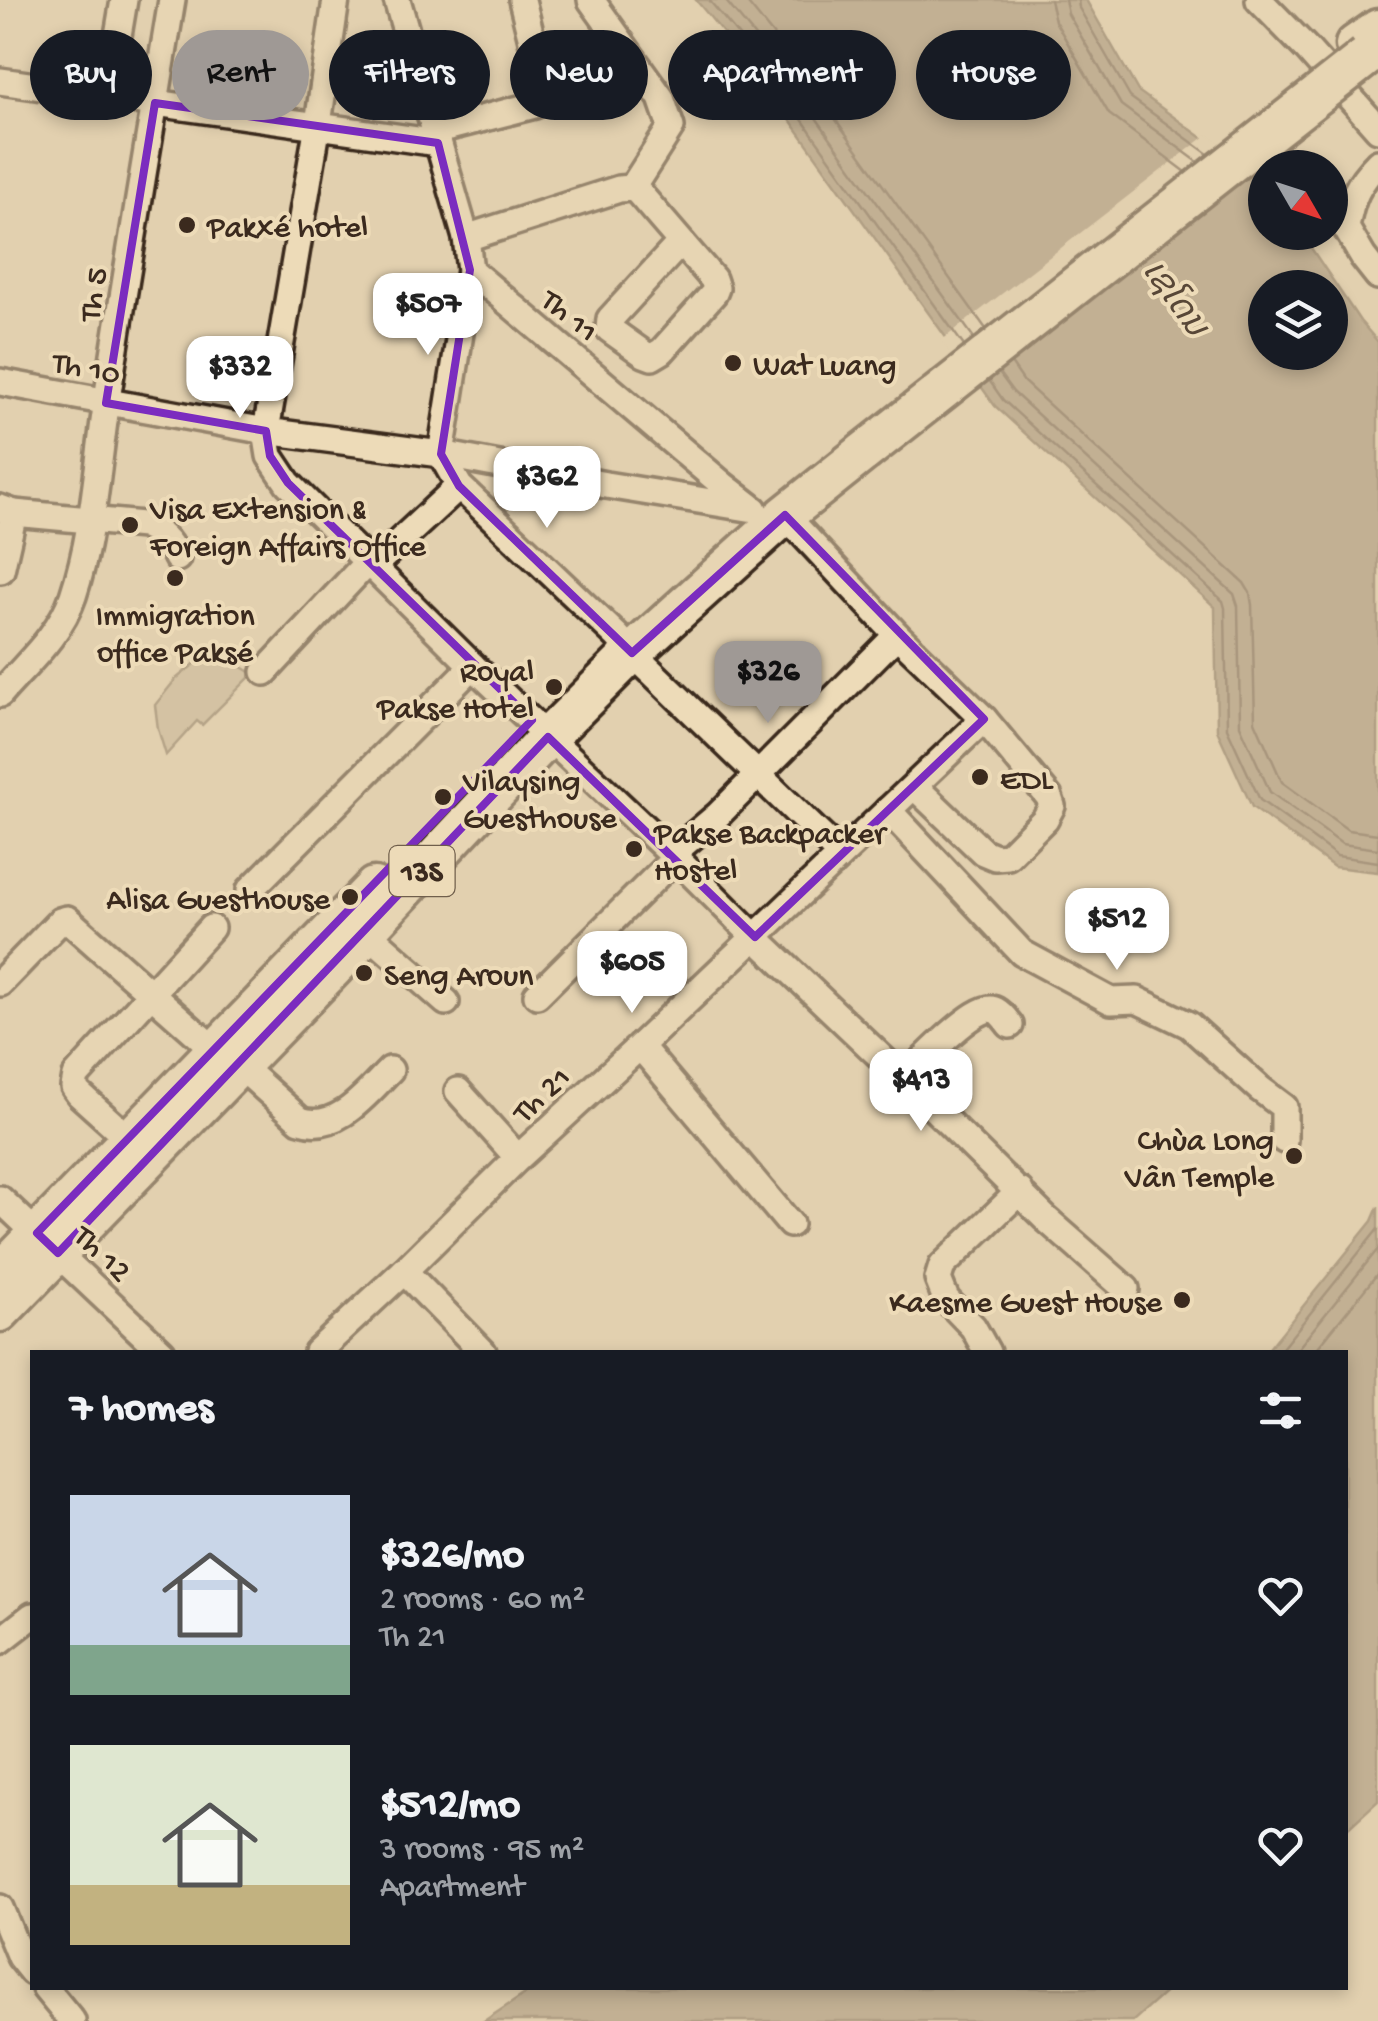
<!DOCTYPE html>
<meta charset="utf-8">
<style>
:root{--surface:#171b24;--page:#20242c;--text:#f1f3f6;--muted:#9ea1a6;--accent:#9f9995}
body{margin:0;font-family:"Gochi Hand","Noto Sans Lao",sans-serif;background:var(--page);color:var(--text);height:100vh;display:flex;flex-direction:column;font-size:38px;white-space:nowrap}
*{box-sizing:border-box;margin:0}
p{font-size:32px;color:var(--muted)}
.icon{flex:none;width:55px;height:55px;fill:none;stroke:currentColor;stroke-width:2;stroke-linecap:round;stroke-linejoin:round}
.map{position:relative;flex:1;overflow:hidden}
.panel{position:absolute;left:30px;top:1350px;width:1318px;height:640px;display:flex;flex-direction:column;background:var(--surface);border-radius:0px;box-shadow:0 5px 15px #0003}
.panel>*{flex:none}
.guide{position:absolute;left:30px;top:30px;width:1320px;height:90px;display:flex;gap:20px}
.needle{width:65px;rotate:129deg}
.tools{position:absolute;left:1248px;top:150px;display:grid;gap:20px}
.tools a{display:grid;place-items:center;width:100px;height:100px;border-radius:50%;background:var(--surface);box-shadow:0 5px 15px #0003;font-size:50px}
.price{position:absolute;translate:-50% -85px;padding:0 22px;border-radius:20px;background:#fff;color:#222;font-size:32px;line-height:65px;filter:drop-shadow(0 2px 5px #0008)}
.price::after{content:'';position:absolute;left:50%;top:60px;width:30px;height:22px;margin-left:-15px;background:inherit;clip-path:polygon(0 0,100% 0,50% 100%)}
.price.active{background:var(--accent);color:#111}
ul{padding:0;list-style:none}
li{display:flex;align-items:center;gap:30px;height:250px;padding:0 40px}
li span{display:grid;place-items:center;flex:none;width:280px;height:200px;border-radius:0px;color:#555}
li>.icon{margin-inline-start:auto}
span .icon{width:120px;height:120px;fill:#fffc;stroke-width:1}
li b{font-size:42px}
h2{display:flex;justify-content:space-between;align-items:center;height:120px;padding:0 40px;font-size:42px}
.pill{padding:0 35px;border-radius:45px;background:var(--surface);box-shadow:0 5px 15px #0003;font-size:35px;line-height:90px}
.pill.active{background:var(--accent);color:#111}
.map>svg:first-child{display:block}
.green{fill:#c3b294;stroke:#7f6e59;stroke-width:2.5}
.water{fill:#9c8a72;stroke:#756450;stroke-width:2.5;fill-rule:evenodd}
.pier{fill:#e2d0af}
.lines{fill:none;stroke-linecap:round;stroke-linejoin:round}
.shore{stroke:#625040;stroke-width:2.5}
.minor-casing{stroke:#3b2a1e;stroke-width:32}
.highway-casing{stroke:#3b2a1e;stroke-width:45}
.minor{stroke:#eddbb8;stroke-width:25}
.highway{stroke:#eddbb8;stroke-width:38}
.highway-bridge-casing{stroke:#3b2a1e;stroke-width:45;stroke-linecap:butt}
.highway-bridge{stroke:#eddbb8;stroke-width:38}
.marked{fill:none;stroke:#7b2cbf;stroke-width:8;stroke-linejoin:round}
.poi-dot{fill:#3b2a1e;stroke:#eddbb8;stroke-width:4}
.labels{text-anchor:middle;stroke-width:8;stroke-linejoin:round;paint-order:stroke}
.shield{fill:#eddbb8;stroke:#705f4c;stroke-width:2.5}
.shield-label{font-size:30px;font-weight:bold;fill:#3b2a1e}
.poi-label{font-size:32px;fill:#3b2a1e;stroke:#eddbb8;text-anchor:start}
.street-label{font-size:32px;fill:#3b2a1e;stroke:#eddbb8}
.water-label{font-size:35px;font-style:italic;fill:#584737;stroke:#eddbb8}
</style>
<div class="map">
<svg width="1378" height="2021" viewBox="0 0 1378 2021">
<rect width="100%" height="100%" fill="#e2d0af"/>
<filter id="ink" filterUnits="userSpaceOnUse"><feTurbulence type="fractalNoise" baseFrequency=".01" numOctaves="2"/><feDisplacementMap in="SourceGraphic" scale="20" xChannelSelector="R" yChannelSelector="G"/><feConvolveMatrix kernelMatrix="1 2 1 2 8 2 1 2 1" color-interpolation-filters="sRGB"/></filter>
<g filter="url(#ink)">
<path class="green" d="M203,657C224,658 237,662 253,674L202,725L197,721L166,755L158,729L155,705L176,679Z"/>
<g class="water">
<path d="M696,0H1086L1138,91L1226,155L1265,192V232L1301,233L1360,321L1378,342V872L1334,867L1252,807L1217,730L1215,607L995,406L758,75ZM1265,288H1330V352H1265Z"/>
<path d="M1378,1207V1801L1345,1831V1352H1266L1372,1221Z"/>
<path d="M534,1988H1170L1133,2021H484Z"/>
</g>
<path class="pier" d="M1207,135L1229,151L966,374L942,340Z"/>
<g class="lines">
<g class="shore">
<path d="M709,0L766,69L964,346"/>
<path d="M725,0L776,62L974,338"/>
<path d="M745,0L788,53L986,329"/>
<path d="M1050,0L1055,21L1109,114L1186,172"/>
<path d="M1065,0L1068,14L1121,105L1198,162"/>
<path d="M1078,0L1079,8L1130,97L1208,154"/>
<path d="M1011,363L1024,382L1244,583L1250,593L1252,605L1255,721L1282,782L1348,830L1378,834"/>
<path d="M999,373L1013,392L1234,594L1238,606L1240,725L1270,792L1342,844L1378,849"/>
<path d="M989,380L1003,400L1223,601L1225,608L1227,728L1260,800L1337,856L1378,862"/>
<path d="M1279,1352L1378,1229"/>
<path d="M1295,1352L1378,1249"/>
<path d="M1314,1352L1378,1273"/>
</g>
<defs>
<g id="minor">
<path d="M336,0L318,124L266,431L270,456L288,483L473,666L672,854L755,937L904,1079L1045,1218L1126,1289"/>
<path d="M397,0L466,238L470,270L723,485L750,506"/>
<path d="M591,0L661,98L671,127L632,188"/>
<path d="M1259,0L1307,49L1378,129"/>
<path d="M0,81L438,143"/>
<path d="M108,95L124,0"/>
<path d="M434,131L535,105L542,92V81L522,0"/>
<path d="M1378,163C1357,184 1351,199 1346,228L1363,257L1378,276"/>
<path d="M466,238L619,189L632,188L638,192L713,279L716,288L714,293L662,351L652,357L644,354L609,329L610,319L681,242"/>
<path d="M470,270L441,454L459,486L617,636L632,653L840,854"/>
<path d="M0,382L266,431L441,454L606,485L754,509"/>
<path d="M0,508L14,513L1,570"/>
<path d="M14,513L143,525C161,533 169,540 177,558"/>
<path d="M785,515L897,635L984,719L1049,797L1052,806L1045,819L1008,856L995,857L983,852L915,787"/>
<path d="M265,672L361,569L373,566L459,486"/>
<path d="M0,694C26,664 60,635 73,596C94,533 97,466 107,400C127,267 150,133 172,0"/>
<path d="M888,810L1022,953L1111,1001L1137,1000L1189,1025L1260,1089L1284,1107V1140"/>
<path d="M672,854L718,815L897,635"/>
<path d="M250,890L473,666"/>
<path d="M355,922L446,1002"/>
<path d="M0,983L60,921L67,919L225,1059"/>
<path d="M537,995L676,857"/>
<path d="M640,1046L790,1224"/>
<path d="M239,1065L300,1120C337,1133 367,1093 390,1070"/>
<path d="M904,1079C918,1065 974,1006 992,1009C999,1010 1006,1020 1010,1025"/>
<path d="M458,1091L518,1158"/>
<path d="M129,1139L79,1094L74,1087L76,1076L211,928"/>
<path d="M0,1199L162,1352"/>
<path d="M404,1271L483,1352"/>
<path d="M317,1352L404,1271L518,1158L640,1046L984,719"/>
<path d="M987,1352L973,1327L946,1299L938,1279L942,1266L1020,1191"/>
<path d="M0,1641L32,1616"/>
<path d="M0,1908L20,1957L32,1972"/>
<path d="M45,1988L72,2021"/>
</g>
<g id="highway">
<path d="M1355,45L1378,29"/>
<path d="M0,1273L374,887"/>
<path d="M0,1312L359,942L366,931L548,737L632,653L785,515L864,452"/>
</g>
</defs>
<use href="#minor" class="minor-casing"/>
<use href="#highway" class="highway-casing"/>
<use href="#minor" class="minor"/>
<use href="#highway" class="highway"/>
<defs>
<path id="highway-bridge" d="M864,452L1366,57"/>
</defs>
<use href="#highway-bridge" class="highway-bridge-casing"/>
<use href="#highway-bridge" class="highway-bridge"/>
</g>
</g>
<path d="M0 0H1378V2021H0ZM155,103L438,143L470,270L441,454L459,486L632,653L785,515L984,719L755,937L548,737L58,1253L37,1233L532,720L288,483L270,456L266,431L106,403Z" fill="#e2d0af" fill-opacity=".55" fill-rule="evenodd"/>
<path class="marked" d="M155,103L438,143L470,270L441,454L459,486L632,653L785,515L984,719L755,937L548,737L58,1253L37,1233L532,720L288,483L270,456L266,431L106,403Z"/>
<g class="poi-dot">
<circle cx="187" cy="225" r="10"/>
<circle cx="733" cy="363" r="10"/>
<circle cx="130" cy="525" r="10"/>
<circle cx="175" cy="578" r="10"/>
<circle cx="554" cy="687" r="10"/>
<circle cx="980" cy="777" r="10"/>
<circle cx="443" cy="797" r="10"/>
<circle cx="634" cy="849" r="10"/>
<circle cx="350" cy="897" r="10"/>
<circle cx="364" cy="973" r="10"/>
<circle cx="1294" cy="1156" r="10"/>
<circle cx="1182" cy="1300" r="10"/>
</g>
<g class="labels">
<rect class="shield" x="389.5" y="846" width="65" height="50" rx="8"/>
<g class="shield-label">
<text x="422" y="881">13S</text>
</g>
<g class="poi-label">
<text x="207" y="236">Pakxé hotel</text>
<text x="753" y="374">Wat Luang</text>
<text x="150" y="518">Visa Extension &amp;<tspan x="150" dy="37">Foreign Affairs Office</tspan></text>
<text x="175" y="624" text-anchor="middle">Immigration<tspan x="175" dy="37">office Paksé</tspan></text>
<text x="534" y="680" text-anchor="end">Royal<tspan x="534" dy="37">Pakse Hotel</tspan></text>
<text x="1000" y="788">EDL</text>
<text x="463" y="790">Vilaysing<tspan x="463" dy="37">Guesthouse</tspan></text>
<text x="654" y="842">Pakse Backpacker<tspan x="654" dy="37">Hostel</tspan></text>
<text x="330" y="908" text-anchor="end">Alisa Guesthouse</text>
<text x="384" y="984">Seng Aroun</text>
<text x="1274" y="1149" text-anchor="end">Chùa Long<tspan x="1274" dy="37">Vân Temple</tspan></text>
<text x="1162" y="1311" text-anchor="end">Kaesme Guest House</text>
</g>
<g class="street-label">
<text transform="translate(91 294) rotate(-81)" y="11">Th 5</text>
<text transform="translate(571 314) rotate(40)" y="11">Th 11</text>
<text transform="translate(87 366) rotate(11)" y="11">Th 10</text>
<text transform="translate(540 1093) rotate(-43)" y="11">Th 21</text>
<text transform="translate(104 1252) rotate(44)" y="11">Th 12</text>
</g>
<g class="water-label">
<text transform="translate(1177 297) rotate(54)" y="12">ເຊໂດນ</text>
</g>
</g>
</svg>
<div class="tools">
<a><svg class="needle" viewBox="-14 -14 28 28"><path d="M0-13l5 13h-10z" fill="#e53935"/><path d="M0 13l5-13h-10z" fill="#9ea1a6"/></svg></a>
<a><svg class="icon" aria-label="layers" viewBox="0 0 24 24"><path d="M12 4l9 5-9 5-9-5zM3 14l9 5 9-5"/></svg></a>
</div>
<b class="price" style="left:428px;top:358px">$507</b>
<b class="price" style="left:240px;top:421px">$332</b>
<b class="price" style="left:547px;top:531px">$362</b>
<b class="price active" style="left:768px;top:726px">$326</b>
<b class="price" style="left:1117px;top:973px">$512</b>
<b class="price" style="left:632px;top:1016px">$605</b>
<b class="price" style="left:921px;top:1134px">$413</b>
<div class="guide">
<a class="pill">Buy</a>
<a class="pill active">Rent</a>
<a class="pill">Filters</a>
<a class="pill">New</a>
<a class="pill">Apartment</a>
<a class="pill">House</a>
</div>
<section class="panel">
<h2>7 homes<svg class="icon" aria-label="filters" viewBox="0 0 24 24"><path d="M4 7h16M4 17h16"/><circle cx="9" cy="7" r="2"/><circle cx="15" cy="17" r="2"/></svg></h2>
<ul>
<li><span style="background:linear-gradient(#c9d6e8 75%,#7fa58c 0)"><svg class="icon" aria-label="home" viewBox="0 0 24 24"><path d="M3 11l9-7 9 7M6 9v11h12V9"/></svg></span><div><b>$326/mo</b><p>2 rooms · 60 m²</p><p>Th 21</p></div><svg class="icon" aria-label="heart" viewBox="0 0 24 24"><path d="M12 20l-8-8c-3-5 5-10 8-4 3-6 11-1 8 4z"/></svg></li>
<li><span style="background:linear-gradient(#dfe7d0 70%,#c2b280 0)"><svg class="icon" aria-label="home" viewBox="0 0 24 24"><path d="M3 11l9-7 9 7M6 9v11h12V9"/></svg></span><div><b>$512/mo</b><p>3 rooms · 95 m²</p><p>Apartment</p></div><svg class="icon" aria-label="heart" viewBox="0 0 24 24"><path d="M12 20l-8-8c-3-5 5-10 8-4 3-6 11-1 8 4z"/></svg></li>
</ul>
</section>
</div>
